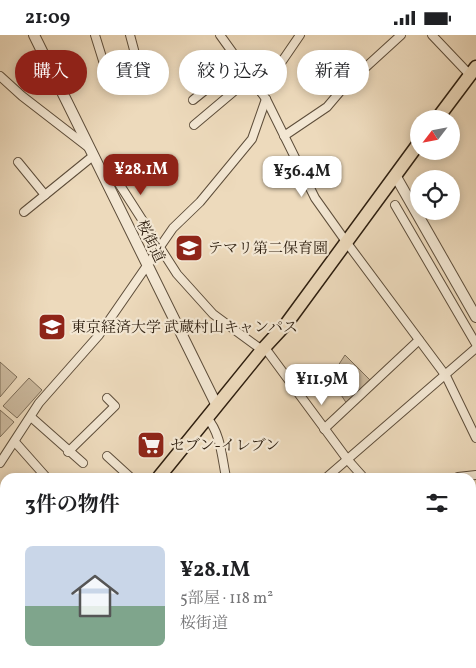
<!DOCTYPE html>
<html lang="ja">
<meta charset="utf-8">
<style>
:root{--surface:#fff;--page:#f6f6f6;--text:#202124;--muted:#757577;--accent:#8f2418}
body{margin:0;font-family:Vollkorn,"Noto Serif JP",serif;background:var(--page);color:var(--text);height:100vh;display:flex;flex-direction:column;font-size:19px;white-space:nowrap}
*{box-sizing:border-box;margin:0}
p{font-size:16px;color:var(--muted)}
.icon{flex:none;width:28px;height:28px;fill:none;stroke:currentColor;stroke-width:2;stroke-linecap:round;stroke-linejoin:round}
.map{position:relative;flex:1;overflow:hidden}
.panel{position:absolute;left:0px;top:438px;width:476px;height:196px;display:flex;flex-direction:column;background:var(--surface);border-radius:15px 15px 0 0;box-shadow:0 2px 8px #0003}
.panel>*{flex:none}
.top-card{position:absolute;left:15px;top:15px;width:446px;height:45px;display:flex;gap:10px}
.needle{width:32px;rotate:238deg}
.fabs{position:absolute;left:410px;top:75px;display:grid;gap:10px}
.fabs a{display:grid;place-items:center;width:50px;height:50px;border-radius:50%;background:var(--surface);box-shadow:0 2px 8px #0003;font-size:25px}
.price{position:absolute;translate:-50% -42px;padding:0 11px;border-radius:10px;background:#fff;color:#222;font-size:16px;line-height:32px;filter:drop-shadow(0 1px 2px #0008)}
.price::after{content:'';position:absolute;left:50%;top:30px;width:15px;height:11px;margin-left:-8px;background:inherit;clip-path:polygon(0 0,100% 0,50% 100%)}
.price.current{background:var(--accent);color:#fff}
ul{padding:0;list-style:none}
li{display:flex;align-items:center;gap:15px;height:125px;padding:0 25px}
li span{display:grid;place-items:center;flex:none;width:140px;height:100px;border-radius:8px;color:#555}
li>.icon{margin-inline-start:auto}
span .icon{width:60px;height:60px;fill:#fffc;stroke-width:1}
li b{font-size:21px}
h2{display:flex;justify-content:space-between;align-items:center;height:60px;padding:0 25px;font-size:21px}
.tag{padding:0 18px;border-radius:22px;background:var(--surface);box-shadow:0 2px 8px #0003;font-size:18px;line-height:45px}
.tag.current{background:var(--accent);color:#fff}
.status{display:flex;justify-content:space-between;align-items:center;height:35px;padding:0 25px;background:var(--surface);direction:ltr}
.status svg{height:14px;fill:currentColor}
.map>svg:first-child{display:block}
.green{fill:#ccba9f;stroke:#7c6c57}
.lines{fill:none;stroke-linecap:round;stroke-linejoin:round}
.minor-casing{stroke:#5d4d3a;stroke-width:10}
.tertiary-casing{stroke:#5d4d3a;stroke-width:12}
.primary-casing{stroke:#2d1e0f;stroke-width:15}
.minor{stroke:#f3e7d3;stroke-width:8}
.tertiary{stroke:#f3e7d3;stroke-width:10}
.primary{stroke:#eddabc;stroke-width:12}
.labels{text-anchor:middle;stroke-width:4.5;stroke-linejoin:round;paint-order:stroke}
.street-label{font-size:15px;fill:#2d1e0f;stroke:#f3e7d3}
.poi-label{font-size:15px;fill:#2d1e0f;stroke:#f3e7d3;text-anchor:start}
</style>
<div class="status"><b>21:09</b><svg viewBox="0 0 49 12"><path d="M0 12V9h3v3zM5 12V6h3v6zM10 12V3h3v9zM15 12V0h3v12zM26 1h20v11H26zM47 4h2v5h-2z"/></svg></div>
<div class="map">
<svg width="476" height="633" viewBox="0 0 476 633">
<rect width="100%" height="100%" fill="#eddabc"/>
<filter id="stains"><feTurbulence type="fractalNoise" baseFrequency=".004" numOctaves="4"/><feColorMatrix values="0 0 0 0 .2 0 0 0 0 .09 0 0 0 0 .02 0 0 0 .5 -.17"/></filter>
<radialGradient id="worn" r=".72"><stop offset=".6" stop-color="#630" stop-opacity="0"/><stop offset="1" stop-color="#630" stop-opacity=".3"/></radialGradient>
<g class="green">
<path d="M345,320L371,346L347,369L330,343Z"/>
<path d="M0,327L17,342L0,362Z"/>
<path d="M29,343L42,355L17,383L3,371Z"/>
<path d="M0,375L14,387L0,402Z"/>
</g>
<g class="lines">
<defs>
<g id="minor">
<path d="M95,0L110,48L141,41L130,0"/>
<path d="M220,0L266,64L315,163L347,208L446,341L476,403"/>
<path d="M432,0L470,40"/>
<path d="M0,41L22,61L88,112"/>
<path d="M261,57L300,0"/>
<path d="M193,65L240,27"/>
<path d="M194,90L251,42"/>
<path d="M284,101L327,72L344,52L401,0"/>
<path d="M18,127L45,160"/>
<path d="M99,132L116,144L177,239L213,279L262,315"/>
<path d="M395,170L476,309"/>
<path d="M24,177L93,121"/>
<path d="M265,313L347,424L363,442"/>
<path d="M31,382L83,428"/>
<path d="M207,383C221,398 222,424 226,442"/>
<path d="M324,394L419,305"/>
<path d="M15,407L46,442"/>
<path d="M68,417L115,371L107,363"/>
<path d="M107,421L130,442"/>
<path d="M0,428L39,368L99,300L173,193L200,167L252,104L266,64"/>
<path d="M327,442L476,313"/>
<path d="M458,442L476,440"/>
<path d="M471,497L476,487"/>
<path d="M471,561L476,557"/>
<path d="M471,568L476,573"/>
<path d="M140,629L143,633"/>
<path d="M177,629L179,633"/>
<path d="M269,629L270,633"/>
<path d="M44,633L49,629"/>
<path d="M408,633L409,629"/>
</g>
<g id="tertiary">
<path d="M34,0L217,371"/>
<path d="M395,140L476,282"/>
<path d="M0,538L5,544"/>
<path d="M471,619L476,615"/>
<path d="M454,633L459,629"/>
</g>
<g id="primary">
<path d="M437,84L476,32"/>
<path d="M159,442L262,315L287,288L419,108"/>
<path d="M4,633L7,629"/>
</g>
</defs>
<use href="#minor" class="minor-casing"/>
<use href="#tertiary" class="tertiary-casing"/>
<use href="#primary" class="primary-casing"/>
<use href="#minor" class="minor"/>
<use href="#tertiary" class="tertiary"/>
<use href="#primary" class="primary"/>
</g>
<defs>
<symbol id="school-square" viewBox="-11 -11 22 22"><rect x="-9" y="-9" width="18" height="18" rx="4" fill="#8f2418" stroke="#f3e7d3"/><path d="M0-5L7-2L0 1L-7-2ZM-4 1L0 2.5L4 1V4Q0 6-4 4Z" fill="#fff"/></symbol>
<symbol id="university-square" viewBox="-11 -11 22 22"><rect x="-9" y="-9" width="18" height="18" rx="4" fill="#8f2418" stroke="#f3e7d3"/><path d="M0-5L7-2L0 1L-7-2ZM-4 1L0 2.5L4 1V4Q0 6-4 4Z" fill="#fff"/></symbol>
<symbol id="supermarket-square" viewBox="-11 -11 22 22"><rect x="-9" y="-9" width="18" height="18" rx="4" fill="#8f2418" stroke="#f3e7d3"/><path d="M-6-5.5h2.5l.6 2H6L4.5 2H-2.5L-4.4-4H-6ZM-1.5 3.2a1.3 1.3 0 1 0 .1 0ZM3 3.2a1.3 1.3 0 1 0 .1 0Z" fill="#fff"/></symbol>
</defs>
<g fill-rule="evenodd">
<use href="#school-square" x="173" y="197" width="32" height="32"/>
<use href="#university-square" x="36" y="276" width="32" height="32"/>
<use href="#supermarket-square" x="135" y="394" width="32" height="32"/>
</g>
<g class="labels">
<g class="street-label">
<text transform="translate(151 206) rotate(64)" y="5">桜街道</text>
</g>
<g class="poi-label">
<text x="208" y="218">テマリ第二保育園</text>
<text x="71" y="297">東京経済大学 武蔵村山キャンパス</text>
<text x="170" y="415">セブン-イレブン</text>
</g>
</g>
<rect width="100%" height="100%" filter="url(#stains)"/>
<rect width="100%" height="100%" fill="url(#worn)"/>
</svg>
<div class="fabs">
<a><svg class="needle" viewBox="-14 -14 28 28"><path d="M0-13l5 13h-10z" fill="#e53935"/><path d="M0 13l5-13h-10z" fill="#757577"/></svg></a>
<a><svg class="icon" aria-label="locate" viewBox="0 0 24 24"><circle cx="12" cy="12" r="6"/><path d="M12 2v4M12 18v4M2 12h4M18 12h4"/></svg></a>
</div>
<b class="price current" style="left:141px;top:161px">¥28.1M</b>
<b class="price" style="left:302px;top:163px">¥36.4M</b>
<b class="price" style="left:322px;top:371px">¥11.9M</b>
<div class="top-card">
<a class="tag current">購入</a>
<a class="tag">賃貸</a>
<a class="tag">絞り込み</a>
<a class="tag">新着</a>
</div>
<section class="panel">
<h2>3件の物件<svg class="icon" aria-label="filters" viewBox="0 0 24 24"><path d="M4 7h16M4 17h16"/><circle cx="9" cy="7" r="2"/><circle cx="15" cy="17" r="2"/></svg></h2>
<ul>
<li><span style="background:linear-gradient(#c9d6e8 60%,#7fa58c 0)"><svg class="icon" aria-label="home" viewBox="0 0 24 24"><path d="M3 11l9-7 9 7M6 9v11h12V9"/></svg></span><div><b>¥28.1M</b><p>5部屋 · 118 m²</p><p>桜街道</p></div></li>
</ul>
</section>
</div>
